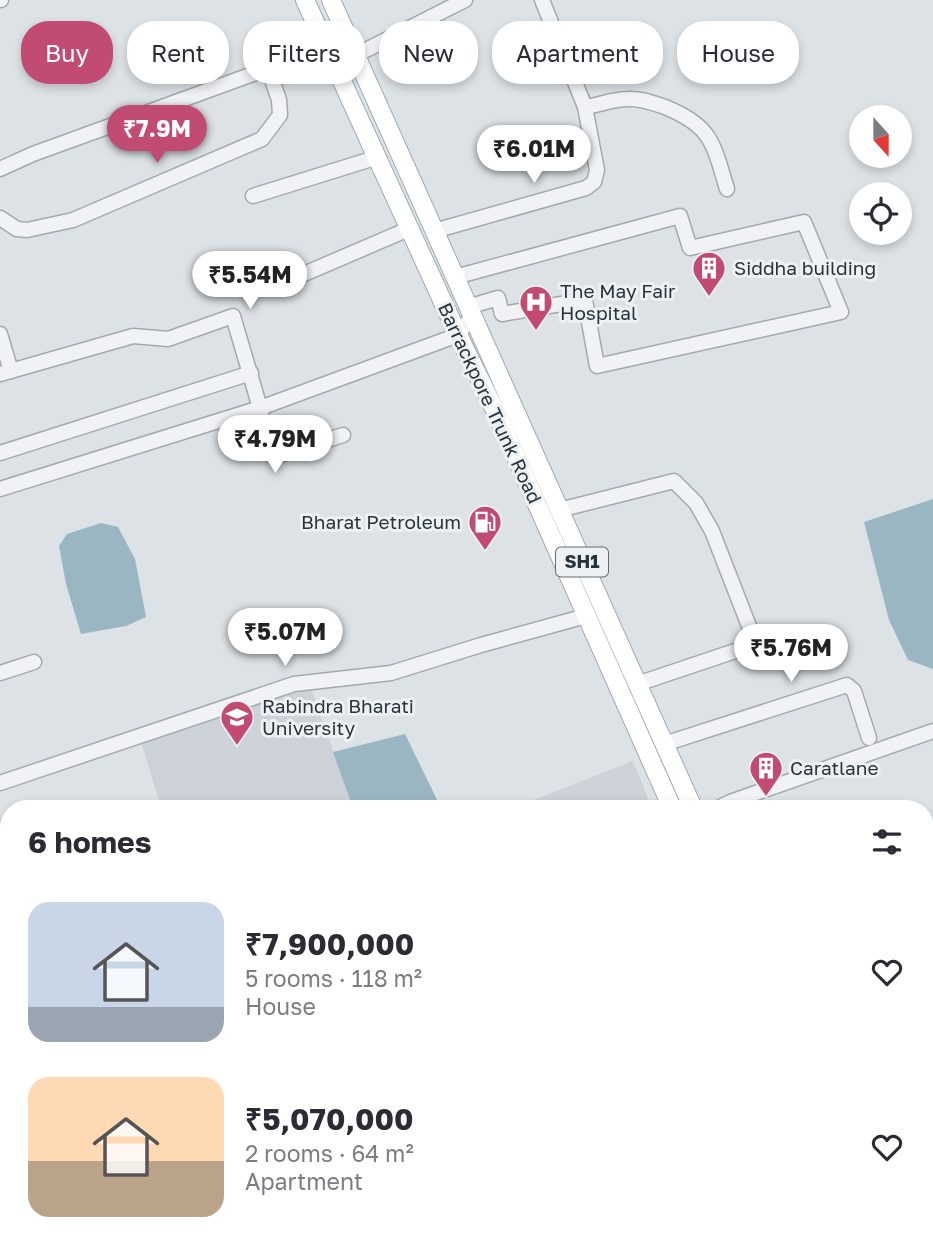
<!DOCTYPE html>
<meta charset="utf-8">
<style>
:root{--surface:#fff;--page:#f7f7f7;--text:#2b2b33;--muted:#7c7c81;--accent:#c24b73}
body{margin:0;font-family:"Golos Text",sans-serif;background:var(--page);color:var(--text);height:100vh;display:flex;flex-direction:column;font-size:26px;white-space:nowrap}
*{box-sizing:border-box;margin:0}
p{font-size:23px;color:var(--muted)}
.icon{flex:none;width:38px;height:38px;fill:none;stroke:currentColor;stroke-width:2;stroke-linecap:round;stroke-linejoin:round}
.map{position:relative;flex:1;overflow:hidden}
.drawer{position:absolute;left:0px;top:800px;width:934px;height:450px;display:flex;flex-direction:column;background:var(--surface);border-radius:28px 28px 0 0;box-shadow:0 4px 10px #0003}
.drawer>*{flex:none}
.guide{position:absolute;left:21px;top:21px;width:892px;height:63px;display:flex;gap:14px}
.needle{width:46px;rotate:159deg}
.tools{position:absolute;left:849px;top:105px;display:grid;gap:14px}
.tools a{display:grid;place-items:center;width:63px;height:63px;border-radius:50%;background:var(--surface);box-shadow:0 4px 10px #0003;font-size:35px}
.price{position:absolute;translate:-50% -60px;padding:0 16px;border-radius:24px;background:#fff;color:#222;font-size:23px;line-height:46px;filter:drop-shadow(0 2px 4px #0008)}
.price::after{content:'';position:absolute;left:50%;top:42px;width:21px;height:16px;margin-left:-10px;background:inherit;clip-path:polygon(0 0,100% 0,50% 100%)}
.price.selected{background:var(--accent);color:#fff}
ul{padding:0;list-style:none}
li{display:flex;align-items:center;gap:21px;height:175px;padding:0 28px}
li span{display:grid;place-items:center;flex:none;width:196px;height:140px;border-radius:21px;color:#555}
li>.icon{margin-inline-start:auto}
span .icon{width:84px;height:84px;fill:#fffc;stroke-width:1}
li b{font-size:30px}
h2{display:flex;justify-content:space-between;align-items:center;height:84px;padding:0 28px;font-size:30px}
.pill{padding:0 24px;border-radius:28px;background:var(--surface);box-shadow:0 4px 10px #0003;font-size:24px;line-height:63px}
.pill.selected{background:var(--accent);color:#fff}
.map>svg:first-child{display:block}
.built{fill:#ccd2d7}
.water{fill:#9bb6c3}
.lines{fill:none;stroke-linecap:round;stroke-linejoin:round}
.minor-casing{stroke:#a3aaaf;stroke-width:17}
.major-casing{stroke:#9ea9b1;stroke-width:20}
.minor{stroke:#f0f2f5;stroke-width:14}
.major{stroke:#fff;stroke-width:18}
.labels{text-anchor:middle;stroke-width:6;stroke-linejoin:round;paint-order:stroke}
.shield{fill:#edf1f4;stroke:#636c72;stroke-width:2}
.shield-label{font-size:18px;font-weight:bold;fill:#28333b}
.poi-label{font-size:19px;fill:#28333b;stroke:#edf1f4;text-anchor:start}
.street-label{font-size:19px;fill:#28333b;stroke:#edf1f4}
</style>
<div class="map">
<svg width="933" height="1249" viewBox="0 0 933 1249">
<rect width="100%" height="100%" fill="#dde2e6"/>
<g class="built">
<path d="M310,685L353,808H161L141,741Z"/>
<path d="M633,761L652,808H513Z"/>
<path d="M396,1241H487L460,1249H399Z"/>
</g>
<g class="water">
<path d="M933,499V669L908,660L889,620L864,522Z"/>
<path d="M101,523L118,527L135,559L146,617L126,626L81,634L66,584L59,546L67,534Z"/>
<path d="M405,734L441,808H353L333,752Z"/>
</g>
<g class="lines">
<defs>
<g id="minor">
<path d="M0,0H1"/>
<path d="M542,0L585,107C599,105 613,99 628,99C641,98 653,103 665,107C712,126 713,143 727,189"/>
<path d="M356,55L465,0"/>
<path d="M0,169L33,154L327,47L348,36"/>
<path d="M253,196L378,157"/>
<path d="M0,218L17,229L27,230L73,220L262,139L280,115L279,100L268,68"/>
<path d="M434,231L586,188L594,182L597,170L585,107"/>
<path d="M455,277L680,216L690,248L804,222L841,312L597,366L585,300L502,314L498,298L468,307"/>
<path d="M283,283L411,228"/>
<path d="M0,334L11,371"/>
<path d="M0,374L133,336L168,339L233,316L260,408L458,335L472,316"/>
<path d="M0,453L251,373"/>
<path d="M0,489L260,408L269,452L274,457L343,435"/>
<path d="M559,510L674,481L696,503L712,531L756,644"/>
<path d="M0,673L34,662"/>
<path d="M637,684L756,644L827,634"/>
<path d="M664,744L847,685L854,691L869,738"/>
<path d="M0,783L294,684L391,673L481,645L586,616"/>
<path d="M718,808L730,802L933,731"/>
<path d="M926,866L933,864"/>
<path d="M926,954L933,951"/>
<path d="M0,1089L9,1085"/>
<path d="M0,1114L9,1127"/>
<path d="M926,1148L927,1139L933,1131"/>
<path d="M141,1241L143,1249"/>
<path d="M271,1241L276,1249"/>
<path d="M615,1241V1249"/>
<path d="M0,1248L48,1241"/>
<path d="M484,1249L500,1244"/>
<path d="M789,1249L809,1241"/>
</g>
<g id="major">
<path d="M305,0L458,335L496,412L672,808"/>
<path d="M331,0L693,808"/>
<path d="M862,1241L866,1249"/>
<path d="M888,1241L892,1249"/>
</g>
</defs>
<use href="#minor" class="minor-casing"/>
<use href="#major" class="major-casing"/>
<use href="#minor" class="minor"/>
<use href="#major" class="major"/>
</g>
<defs>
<symbol id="building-pin" viewBox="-11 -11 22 30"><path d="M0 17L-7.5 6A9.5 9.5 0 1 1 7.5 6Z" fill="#c24b73" stroke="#edf1f4"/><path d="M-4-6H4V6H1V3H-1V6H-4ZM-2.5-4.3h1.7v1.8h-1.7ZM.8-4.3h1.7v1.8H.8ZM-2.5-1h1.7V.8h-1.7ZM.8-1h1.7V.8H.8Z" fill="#fff"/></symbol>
<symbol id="hospital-pin" viewBox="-11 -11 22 30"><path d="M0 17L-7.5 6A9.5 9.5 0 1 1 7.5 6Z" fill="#c24b73" stroke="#edf1f4"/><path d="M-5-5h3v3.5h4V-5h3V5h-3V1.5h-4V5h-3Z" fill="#fff"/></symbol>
<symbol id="fuel-pin" viewBox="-11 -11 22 30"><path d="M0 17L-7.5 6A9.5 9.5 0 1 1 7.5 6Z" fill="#c24b73" stroke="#edf1f4"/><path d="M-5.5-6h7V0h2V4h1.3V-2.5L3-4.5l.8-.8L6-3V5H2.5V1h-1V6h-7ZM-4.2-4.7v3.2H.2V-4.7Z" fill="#fff"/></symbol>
<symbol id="university-pin" viewBox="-11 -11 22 30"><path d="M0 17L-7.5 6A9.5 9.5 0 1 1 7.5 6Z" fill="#c24b73" stroke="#edf1f4"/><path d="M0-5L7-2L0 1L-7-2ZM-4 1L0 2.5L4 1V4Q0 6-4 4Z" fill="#fff"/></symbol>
</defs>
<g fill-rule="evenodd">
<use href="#building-pin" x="690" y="249" width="38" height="52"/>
<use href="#hospital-pin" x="517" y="283" width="38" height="52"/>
<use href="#fuel-pin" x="466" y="503" width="38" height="52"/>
<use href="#university-pin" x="218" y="698" width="38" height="52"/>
<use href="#building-pin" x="747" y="749" width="38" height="52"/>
</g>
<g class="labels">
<rect class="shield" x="556" y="547.5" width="52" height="29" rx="5"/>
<g class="shield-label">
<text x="582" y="568">SH1</text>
</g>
<g class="poi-label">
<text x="734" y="275">Siddha building</text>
<text x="560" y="298">The May Fair<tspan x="560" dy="22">Hospital</tspan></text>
<text x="461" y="529" text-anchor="end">Bharat Petroleum</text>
<text x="262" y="713">Rabindra Bharati<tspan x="262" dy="22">University</tspan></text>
<text x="790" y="775">Caratlane</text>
</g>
<g class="street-label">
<text transform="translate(490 403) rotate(65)" y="7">Barrackpore Trunk Road</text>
</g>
</g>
</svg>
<div class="tools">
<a><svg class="needle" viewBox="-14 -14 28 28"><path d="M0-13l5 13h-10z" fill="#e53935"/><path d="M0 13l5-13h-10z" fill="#7c7c81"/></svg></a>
<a><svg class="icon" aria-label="locate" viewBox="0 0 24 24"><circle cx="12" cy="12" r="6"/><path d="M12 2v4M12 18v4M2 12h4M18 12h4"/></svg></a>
</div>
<b class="price selected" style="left:157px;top:165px">₹7.9M</b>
<b class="price" style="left:534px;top:185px">₹6.01M</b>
<b class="price" style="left:250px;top:311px">₹5.54M</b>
<b class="price" style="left:275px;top:475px">₹4.79M</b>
<b class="price" style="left:285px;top:668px">₹5.07M</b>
<b class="price" style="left:791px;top:684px">₹5.76M</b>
<div class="guide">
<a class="pill selected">Buy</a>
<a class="pill">Rent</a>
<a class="pill">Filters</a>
<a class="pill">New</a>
<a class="pill">Apartment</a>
<a class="pill">House</a>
</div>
<section class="drawer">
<h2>6 homes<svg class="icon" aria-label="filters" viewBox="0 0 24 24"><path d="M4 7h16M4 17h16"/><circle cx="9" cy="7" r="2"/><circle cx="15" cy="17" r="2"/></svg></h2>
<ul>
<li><span style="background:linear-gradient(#c9d6e8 75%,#9aa5b1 0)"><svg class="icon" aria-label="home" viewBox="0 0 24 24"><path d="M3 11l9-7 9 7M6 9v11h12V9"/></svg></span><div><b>₹7,900,000</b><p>5 rooms · 118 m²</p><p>House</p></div><svg class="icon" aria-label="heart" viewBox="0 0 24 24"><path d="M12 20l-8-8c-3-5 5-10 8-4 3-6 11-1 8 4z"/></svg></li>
<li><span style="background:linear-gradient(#ffd9b3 60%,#b9a48a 0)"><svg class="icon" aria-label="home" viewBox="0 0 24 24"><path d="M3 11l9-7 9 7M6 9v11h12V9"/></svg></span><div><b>₹5,070,000</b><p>2 rooms · 64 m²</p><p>Apartment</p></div><svg class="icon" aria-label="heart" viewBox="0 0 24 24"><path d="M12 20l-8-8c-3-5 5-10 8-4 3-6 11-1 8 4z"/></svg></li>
</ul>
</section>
</div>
